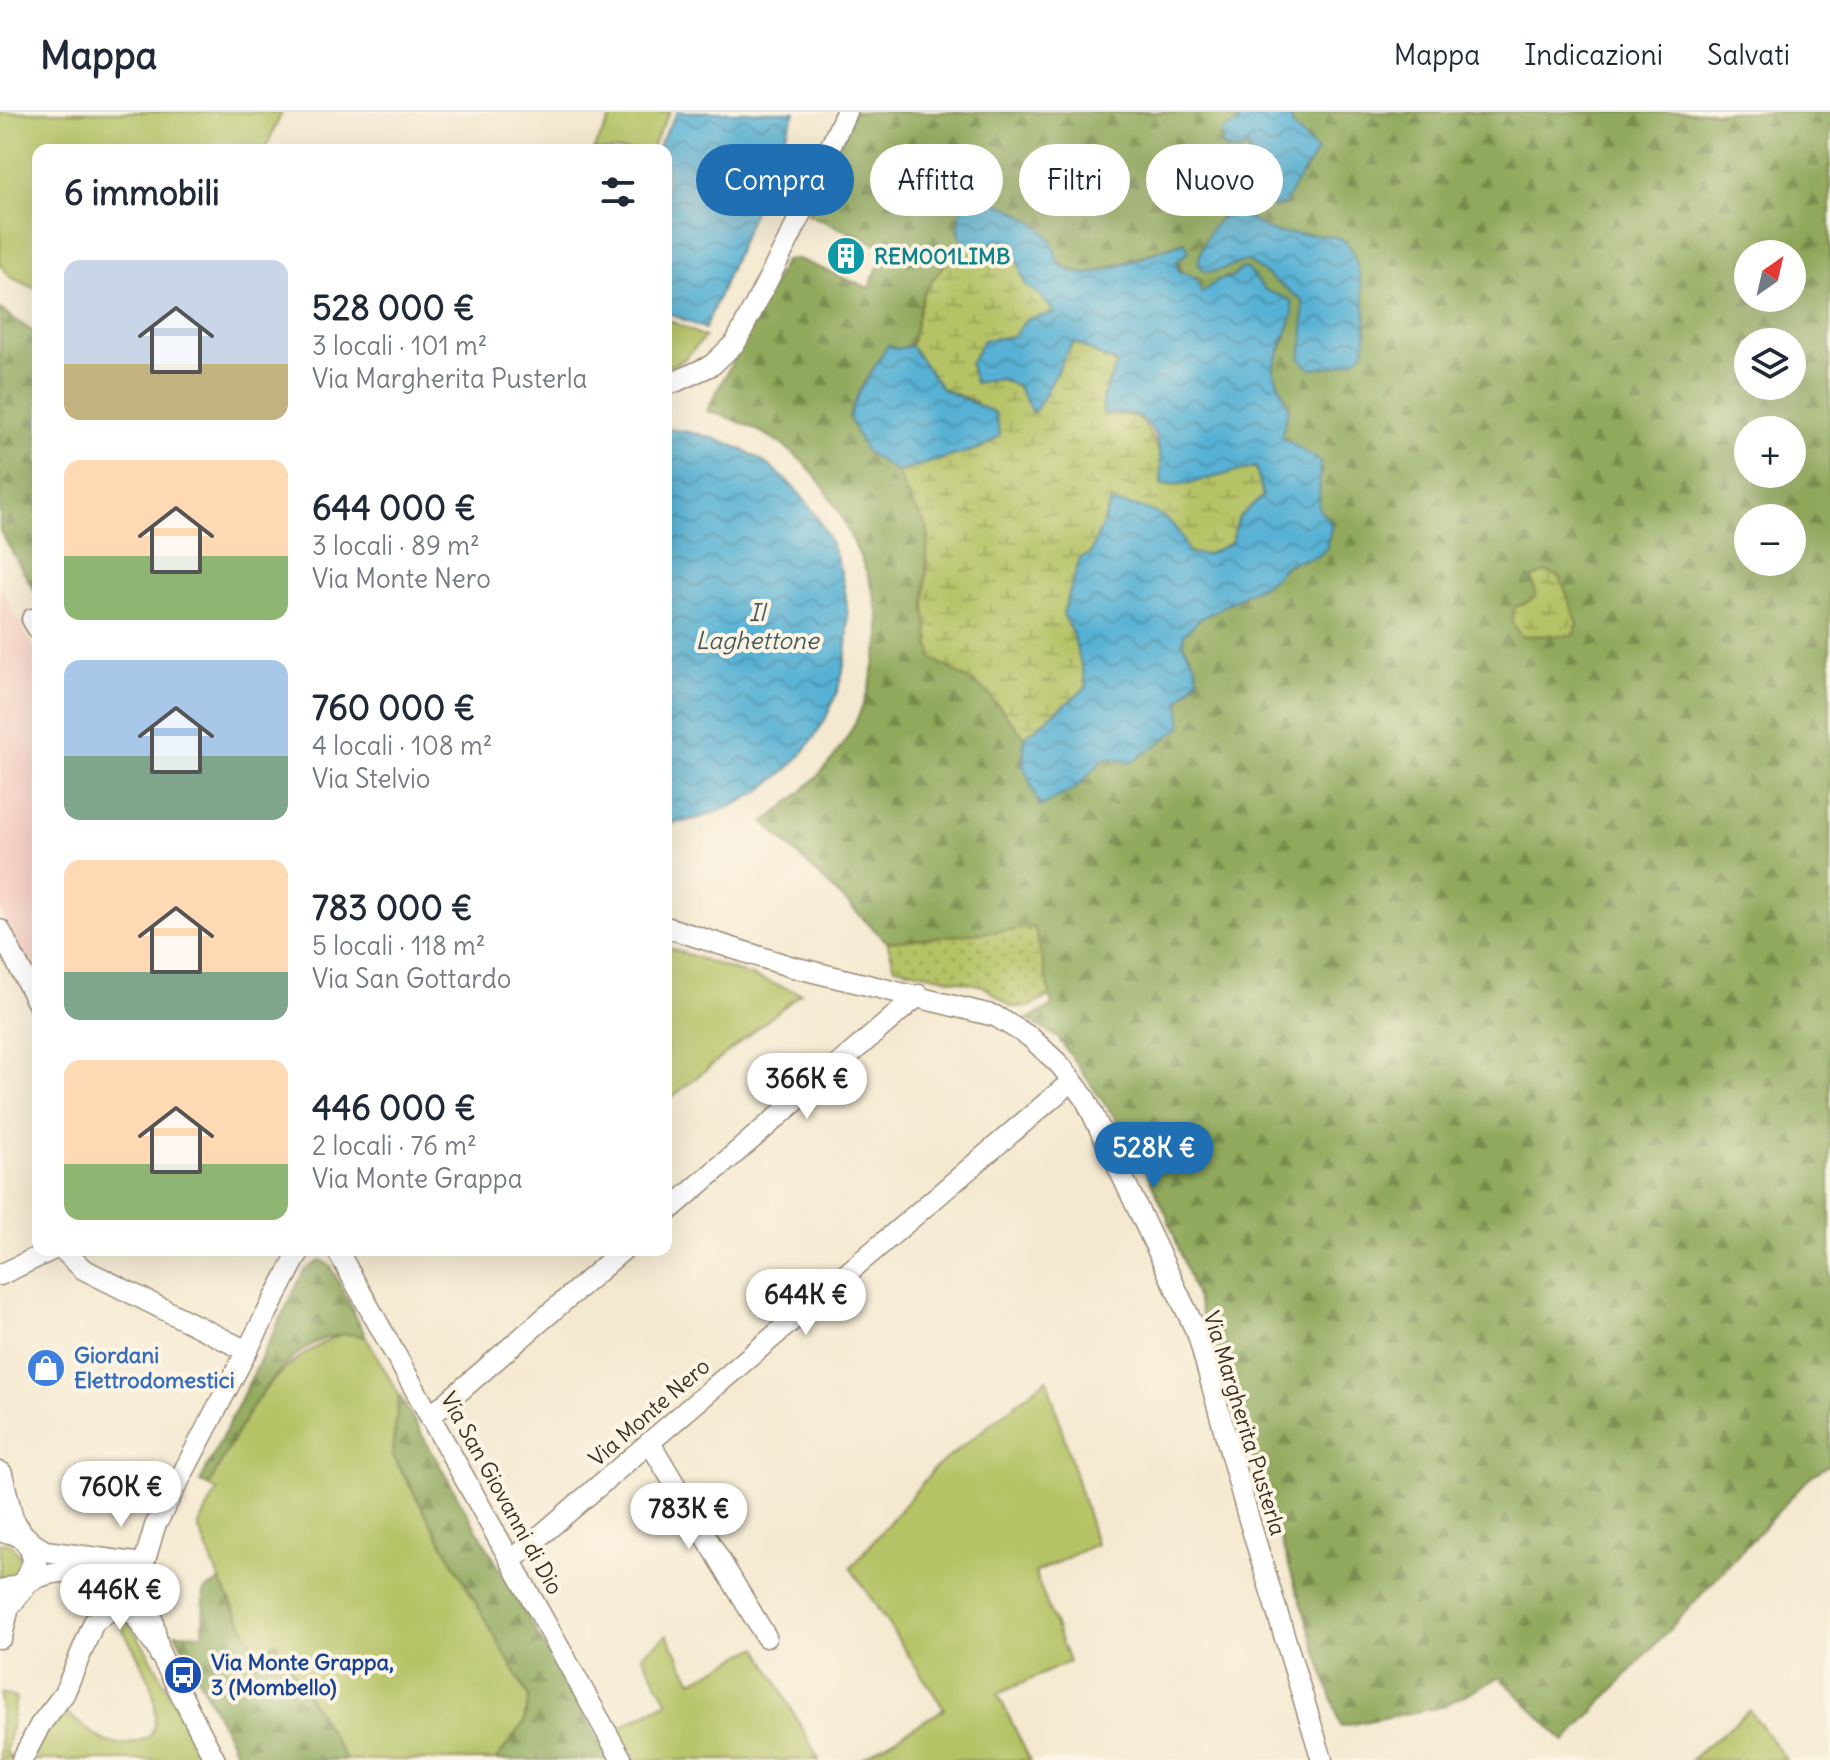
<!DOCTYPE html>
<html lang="it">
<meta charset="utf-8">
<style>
:root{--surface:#fff;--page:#f2f2f3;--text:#1f2937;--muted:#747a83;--line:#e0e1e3;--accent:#1f6fb2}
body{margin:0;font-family:Delius,sans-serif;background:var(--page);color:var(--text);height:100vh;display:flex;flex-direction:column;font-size:30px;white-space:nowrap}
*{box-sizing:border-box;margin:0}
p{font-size:26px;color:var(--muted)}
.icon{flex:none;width:44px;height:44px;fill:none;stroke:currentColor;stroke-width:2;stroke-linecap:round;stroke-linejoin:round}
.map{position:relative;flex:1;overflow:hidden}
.drawer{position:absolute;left:32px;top:32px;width:640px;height:1112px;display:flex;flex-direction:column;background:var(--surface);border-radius:16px;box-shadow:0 8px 32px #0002}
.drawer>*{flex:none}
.guide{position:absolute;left:696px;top:32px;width:760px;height:72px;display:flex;gap:16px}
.needle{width:52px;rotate:34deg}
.controls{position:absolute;left:1734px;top:128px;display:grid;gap:16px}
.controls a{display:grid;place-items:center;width:72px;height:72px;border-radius:50%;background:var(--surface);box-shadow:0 8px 32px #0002;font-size:40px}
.price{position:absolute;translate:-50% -68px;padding:0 18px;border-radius:28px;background:#fff;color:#222;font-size:26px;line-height:52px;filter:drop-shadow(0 2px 4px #0008)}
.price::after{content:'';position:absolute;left:50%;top:48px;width:24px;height:18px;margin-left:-12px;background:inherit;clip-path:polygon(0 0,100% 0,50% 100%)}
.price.selected{background:var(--accent);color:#fff}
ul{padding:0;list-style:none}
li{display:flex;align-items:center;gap:24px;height:200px;padding:0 32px}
li span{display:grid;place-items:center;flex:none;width:224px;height:160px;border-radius:16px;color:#555}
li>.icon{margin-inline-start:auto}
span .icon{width:96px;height:96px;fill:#fffc;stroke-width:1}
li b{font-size:34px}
h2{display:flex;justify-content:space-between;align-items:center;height:96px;padding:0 32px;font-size:34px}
.pill{padding:0 28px;border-radius:36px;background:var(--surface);box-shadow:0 8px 32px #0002;font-size:28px;line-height:72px}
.pill.selected{background:var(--accent);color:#fff}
header{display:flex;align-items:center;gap:48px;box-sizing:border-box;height:112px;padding:0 40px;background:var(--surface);border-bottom:2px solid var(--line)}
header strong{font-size:38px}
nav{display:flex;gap:44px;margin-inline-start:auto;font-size:28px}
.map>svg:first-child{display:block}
.built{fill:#f7d1c6}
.grass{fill:#b5c366;stroke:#787642;stroke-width:2}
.forest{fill:url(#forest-firs);stroke:#666a3c;stroke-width:2;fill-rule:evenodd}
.wetland{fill:url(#wetland-marsh);stroke:#787642;stroke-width:2}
.garden{fill:url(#garden-dots);stroke:#787642;stroke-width:2}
.water{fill:url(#water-waves);stroke:#496e79;stroke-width:2}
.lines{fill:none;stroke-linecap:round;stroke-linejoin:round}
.minor-casing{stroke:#988a77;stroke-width:23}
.major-casing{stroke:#988a77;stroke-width:27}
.minor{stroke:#fff;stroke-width:20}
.major{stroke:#fff;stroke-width:24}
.labels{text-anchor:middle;stroke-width:8;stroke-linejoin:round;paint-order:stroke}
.culture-label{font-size:22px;font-weight:bold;fill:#0d838f;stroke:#fcf5e5;text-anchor:start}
.shop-label{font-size:22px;font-weight:bold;fill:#366cbe;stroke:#fcf5e5;text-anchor:start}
.street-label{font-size:22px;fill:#3b2a1e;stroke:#fcf5e5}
.transit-label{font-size:22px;font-weight:bold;fill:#164399;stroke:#fcf5e5;text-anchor:start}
.water-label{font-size:24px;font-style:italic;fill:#45595e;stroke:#fcf5e5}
</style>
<header>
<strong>Mappa</strong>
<nav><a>Mappa</a><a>Indicazioni</a><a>Salvati</a></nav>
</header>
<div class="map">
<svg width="1830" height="1648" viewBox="0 0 1830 1648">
<defs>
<pattern id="forest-firs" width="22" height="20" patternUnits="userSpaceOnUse" patternTransform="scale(2)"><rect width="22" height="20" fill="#90a95b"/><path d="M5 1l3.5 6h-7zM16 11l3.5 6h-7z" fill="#778a4b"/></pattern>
<pattern id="wetland-marsh" width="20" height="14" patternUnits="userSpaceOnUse" patternTransform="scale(2)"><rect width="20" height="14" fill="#b5c366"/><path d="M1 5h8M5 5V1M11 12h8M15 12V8" fill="none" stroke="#949f53"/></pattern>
<pattern id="garden-dots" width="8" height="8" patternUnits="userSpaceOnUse" patternTransform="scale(2)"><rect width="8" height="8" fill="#b5c366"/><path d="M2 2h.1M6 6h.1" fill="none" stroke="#949f53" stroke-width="1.8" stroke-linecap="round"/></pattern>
<pattern id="water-waves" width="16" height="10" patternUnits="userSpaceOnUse" patternTransform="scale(2)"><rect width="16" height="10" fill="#57b1d4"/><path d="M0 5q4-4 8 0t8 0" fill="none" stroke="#4990ab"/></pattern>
</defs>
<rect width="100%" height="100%" fill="#fcf5e5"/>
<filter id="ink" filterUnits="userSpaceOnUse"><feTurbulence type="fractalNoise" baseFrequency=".0125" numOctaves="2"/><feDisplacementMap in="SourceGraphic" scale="16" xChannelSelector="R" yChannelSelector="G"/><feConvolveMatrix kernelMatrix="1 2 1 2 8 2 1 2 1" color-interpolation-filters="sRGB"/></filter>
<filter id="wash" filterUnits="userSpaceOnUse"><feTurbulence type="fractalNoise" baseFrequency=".006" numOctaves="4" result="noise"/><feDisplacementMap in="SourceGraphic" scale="32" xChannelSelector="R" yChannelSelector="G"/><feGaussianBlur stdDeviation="1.8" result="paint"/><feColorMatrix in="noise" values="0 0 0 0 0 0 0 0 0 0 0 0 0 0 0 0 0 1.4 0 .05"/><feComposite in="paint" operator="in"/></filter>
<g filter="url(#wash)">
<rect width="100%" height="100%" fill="#f4e9d0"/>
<path class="built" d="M0,474L38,544V871L0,797Z"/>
<g class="grass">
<path d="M0,0H282L265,38H38V178L10,165L0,153Z"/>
<path d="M606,0H670L650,38H593L612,4Z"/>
<path d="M666,207L705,225L682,249L666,255Z"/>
<path d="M666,835L801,881L666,990Z"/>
<path d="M346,1220L366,1225L399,1283L392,1342L529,1585L525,1610L496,1648H346L276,1531L258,1543L220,1469L198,1415L217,1379L209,1374C248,1300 264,1255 346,1220Z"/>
<path d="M1047,1267L1096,1432L1035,1461L1069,1550L998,1582L1030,1648H859L944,1597L851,1456L934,1357Z"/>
<path d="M0,1431L11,1432L22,1447L20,1457L15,1463L0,1467Z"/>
<path d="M126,1507L149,1542L205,1648H29L62,1598C92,1618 110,1648 151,1623C166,1587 139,1545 121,1515Z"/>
<path d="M667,1523L692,1569L758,1535L819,1648H634L616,1617L668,1590L642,1543Z"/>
<path d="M0,1581L16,1586L6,1642L18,1648H0Z"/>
<path d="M1750,1598L1786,1648H1691L1693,1646Z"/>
</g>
<g class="forest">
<path d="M853,0H1231L1239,10L1234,15L1248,33L1253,50L1285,93L1294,68L1306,60L1292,13V0H1830V1353L1811,1364L1565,1630L1500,1565L1441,1595L1341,1614L1257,1356L1167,1104L1134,1033L1058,926L1027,907L1052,895L1035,816L887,830L764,710C821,668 859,627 874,555C876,544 881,531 880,519C879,484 864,452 849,421C818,351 780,320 707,299L785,148L798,147L869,176L886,136L807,102ZM957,113L1054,145L1067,156L1086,163L1184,130C1171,164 1184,157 1202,182L1226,165H1233L1241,157L1265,178L1287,223L1273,258L1289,297L1281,325L1307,341L1322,359L1317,373L1319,398L1325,402L1304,448L1287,452L1273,467L1200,507L1184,522L1183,532L1191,543V577L1106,644L1076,676L1023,653L1025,625L984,577L932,546L925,496L928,416L907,383L897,360L866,339L849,305L859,280L888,234L897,237L911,234L923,182L962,129ZM1748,142H1792V186H1748ZM1748,230H1792V274H1748ZM1748,318H1792V362H1748ZM1748,406H1792V450H1748Z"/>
<path d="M0,197L38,223V485L0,419Z"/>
<path d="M321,1148L331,1155L366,1225C289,1204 237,1320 209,1374L200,1370L304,1159Z"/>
<path d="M399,1283L610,1648H496L524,1610L529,1585L392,1342Z"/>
<path d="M220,1469L258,1542L276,1530L346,1648H240L175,1521L203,1522L204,1479Z"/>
</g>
<g class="wetland">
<path d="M962,129L970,134L1012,129L1025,173L1042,184L1055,202L988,270L998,267L1017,273L1033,300C1043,292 1062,246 1073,230L1117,252L1102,286L1118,303C1149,299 1151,328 1163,348C1168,357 1179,364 1186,372L1257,355L1263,384L1239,405L1231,431L1206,443L1188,441L1111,390L1090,443L1080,447L1063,502L1073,522L1087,575L1025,625L984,577L932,546L925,496L928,417L907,383L897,360L981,336L976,290L942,277L911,234L923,182Z"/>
<path d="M1545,460L1560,465L1578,512L1573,523L1521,524L1512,510L1514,496L1531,488L1536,481L1532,466Z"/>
</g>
<path class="garden" d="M1035,816L1050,884L1029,895H1012L983,874L895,855L887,830Z"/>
<g class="water">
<path d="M677,0H795L705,217L666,200V38H656Z"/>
<path d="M1231,0H1292V13L1317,39C1306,59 1293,71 1285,93L1273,95L1257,73L1248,34L1238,40L1222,35L1223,19L1239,10Z"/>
<path d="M980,69H992L998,92C1014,96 1039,111 1049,125C1060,142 1051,158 1084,162C1099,164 1166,136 1185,130L1189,139L1176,150L1179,160L1195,165L1202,181L1218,168L1233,165L1241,157L1247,156L1265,178L1291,188L1293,202L1273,258L1289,297L1281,325L1320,349L1319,397L1332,412L1326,437L1318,444L1287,452L1273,467L1200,507L1184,522L1183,532L1196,554L1198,566L1179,590L1182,615L1131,651L1106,645L1076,676L1040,695L1023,653L1025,625L1087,575L1073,522L1063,502L1080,446L1090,443L1111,390C1150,397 1175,399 1188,441L1206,443L1231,431L1239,405L1263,384L1256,355L1186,372L1161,373C1162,348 1161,308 1129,302C1122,300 1111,302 1103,302L1102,286L1117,252L1074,230C1059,249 1045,289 1033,301L1017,273L998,267L975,271L970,252L983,228L1014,224L1026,207L1055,201L1042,185L1025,173L1012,129L970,134L962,129C953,102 963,90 980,69Z"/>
<path d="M1235,98C1251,104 1261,118 1278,121C1294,123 1334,121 1345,129C1360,139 1373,227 1362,241C1351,255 1326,255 1310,257L1300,247L1304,227L1303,189L1248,149C1232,151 1225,160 1206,160L1198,152C1202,130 1213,106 1235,98Z"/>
<path d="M888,233L897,237L911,234L942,277L995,301L1000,324L981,336L897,360L865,339L849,305L859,280Z"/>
<path d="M666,317C899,337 918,675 666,713Z"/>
</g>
</g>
<g filter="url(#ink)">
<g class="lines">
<defs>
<g id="minor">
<path d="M666,274L712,253L736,230L792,121L846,0"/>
<path d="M32,507L38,517"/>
<path d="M666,815L789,854L995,904L1030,925L1061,954L1085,986L1198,1223L1247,1401L1322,1648"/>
<path d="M0,818L38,892"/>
<path d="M666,1101L919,883"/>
<path d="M63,1138L83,1157L247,1239"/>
<path d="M337,1138L622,1648"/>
<path d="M0,1163L52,1138"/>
<path d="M432,1303L623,1138"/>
<path d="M650,1331L766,1525"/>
<path d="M26,1427L45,1439L135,1451L146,1479L160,1543"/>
<path d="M512,1448L1072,969"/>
<path d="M24,1473C45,1458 77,1456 101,1465C109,1468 115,1475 123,1478L138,1472L155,1414L300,1138"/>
<path d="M116,1475L158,1538L215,1648"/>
<path d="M22,1648L40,1613L64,1582L94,1510L126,1487"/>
</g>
<g id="major">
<path d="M0,1362L11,1407L21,1423"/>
<path d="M0,1418C21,1418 34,1430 35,1451L24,1473L0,1481"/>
<path d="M0,1524L7,1495L24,1473"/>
</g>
</defs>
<use href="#minor" class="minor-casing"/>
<use href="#major" class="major-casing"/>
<use href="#minor" class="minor"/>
<use href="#major" class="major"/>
</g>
</g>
<defs>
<symbol id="building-disc" viewBox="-11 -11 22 22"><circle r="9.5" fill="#0f9aa8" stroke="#fcf5e5"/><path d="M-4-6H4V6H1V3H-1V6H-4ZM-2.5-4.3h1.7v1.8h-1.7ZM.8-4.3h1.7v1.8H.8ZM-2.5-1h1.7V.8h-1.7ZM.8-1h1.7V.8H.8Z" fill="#fff"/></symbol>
<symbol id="shop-disc" viewBox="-11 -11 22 22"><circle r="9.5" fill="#3f7fe0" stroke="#fcf5e5"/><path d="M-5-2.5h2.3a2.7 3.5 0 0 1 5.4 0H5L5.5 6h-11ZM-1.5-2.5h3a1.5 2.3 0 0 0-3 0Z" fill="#fff"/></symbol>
<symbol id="bus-disc" viewBox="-11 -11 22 22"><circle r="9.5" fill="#1a4fb4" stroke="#fcf5e5"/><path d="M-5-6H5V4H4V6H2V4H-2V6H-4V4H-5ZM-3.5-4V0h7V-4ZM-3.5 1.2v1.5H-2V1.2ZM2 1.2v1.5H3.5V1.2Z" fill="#fff"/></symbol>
</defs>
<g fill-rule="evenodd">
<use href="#building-disc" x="824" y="122" width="44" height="44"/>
<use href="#shop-disc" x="24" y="1234" width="44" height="44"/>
<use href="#bus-disc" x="161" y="1541" width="44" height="44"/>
</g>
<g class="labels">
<g class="culture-label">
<text x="874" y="152">REM001LIMB</text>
</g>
<g class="shop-label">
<text x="74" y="1251">Giordani<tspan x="74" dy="25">Elettrodomestici</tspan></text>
</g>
<g class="street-label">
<text transform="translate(649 1300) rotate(-41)" y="8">Via Monte Nero</text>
<text transform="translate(1245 1311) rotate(73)" y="8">Via Margherita Pusterla</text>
<text transform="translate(502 1381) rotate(61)" y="8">Via San Giovanni di Dio</text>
</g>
<g class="transit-label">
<text x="211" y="1558">Via Monte Grappa,<tspan x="211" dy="25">3 (Mombello)</tspan></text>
</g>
<g class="water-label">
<text x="757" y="509">Il<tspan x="757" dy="28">Laghettone</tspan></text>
</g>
</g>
</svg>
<div class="controls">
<a><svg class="needle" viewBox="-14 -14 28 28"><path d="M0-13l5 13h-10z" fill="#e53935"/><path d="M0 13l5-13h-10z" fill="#747a83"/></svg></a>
<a><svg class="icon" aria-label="layers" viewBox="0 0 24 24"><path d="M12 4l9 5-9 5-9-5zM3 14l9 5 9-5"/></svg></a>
<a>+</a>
<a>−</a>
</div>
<b class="price" style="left:807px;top:1009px">366K €</b>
<b class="price selected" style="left:1154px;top:1078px">528K €</b>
<b class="price" style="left:806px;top:1225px">644K €</b>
<b class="price" style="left:121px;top:1417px">760K €</b>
<b class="price" style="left:689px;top:1439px">783K €</b>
<b class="price" style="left:120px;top:1520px">446K €</b>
<div class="guide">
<a class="pill selected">Compra</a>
<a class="pill">Affitta</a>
<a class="pill">Filtri</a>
<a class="pill">Nuovo</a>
</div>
<section class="drawer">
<h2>6 immobili<svg class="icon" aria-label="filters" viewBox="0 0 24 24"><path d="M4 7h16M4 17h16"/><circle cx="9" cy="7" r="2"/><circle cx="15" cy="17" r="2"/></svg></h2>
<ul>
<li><span style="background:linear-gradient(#c9d6e8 65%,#c2b280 0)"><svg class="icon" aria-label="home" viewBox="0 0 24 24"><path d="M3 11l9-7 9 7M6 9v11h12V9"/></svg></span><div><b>528 000 €</b><p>3 locali · 101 m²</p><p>Via Margherita Pusterla</p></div></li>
<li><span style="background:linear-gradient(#ffd9b3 60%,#8fb573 0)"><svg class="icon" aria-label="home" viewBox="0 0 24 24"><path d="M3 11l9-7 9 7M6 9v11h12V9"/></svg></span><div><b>644 000 €</b><p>3 locali · 89 m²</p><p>Via Monte Nero</p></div></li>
<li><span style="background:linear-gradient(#a9c7e8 60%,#7fa58c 0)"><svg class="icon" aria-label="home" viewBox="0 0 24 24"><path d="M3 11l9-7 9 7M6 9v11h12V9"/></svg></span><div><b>760 000 €</b><p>4 locali · 108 m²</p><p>Via Stelvio</p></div></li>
<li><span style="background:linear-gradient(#ffd9b3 70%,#7fa58c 0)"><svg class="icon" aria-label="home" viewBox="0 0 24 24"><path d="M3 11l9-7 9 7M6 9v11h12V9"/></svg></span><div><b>783 000 €</b><p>5 locali · 118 m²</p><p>Via San Gottardo</p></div></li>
<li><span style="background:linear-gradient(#ffd9b3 65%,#8fb573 0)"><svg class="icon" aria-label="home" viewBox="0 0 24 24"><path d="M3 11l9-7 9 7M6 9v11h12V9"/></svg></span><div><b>446 000 €</b><p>2 locali · 76 m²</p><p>Via Monte Grappa</p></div></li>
</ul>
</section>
</div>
